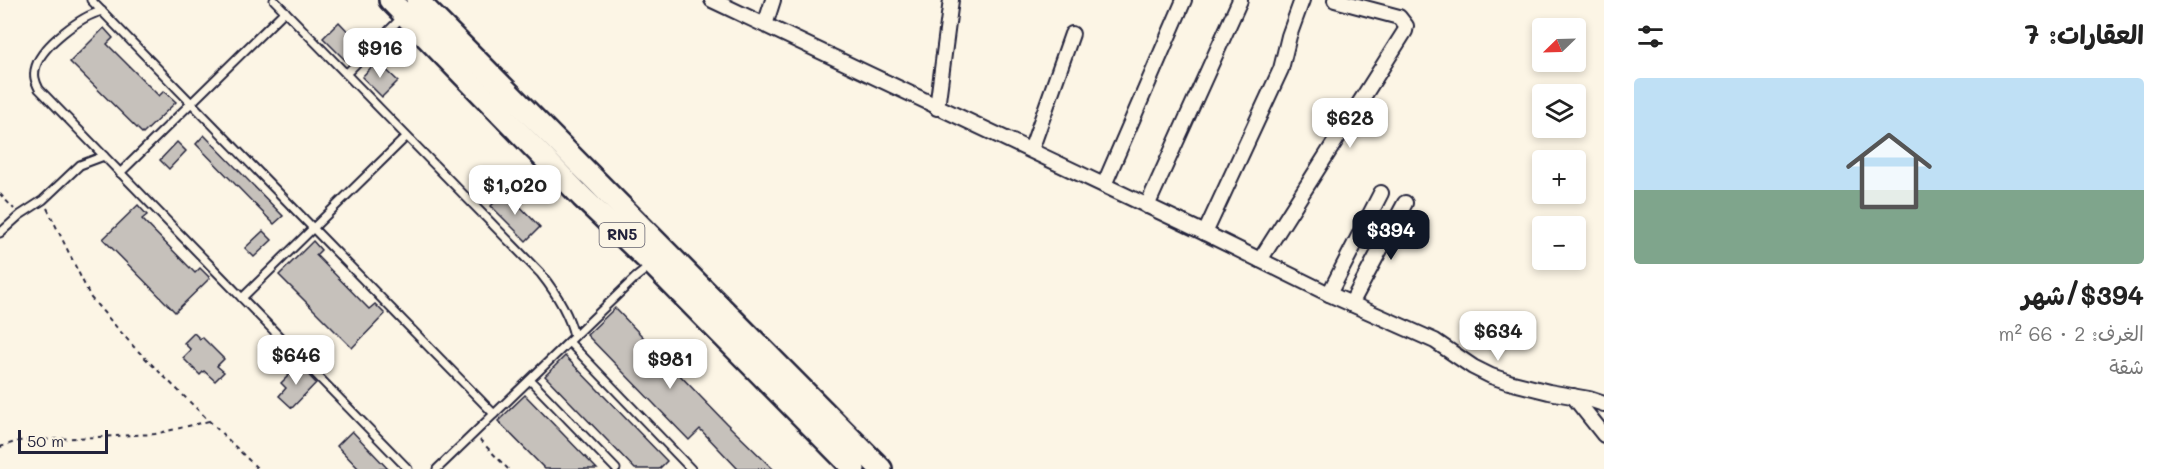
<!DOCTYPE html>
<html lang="ar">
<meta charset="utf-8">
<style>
:root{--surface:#fff;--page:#f2f2f2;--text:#222;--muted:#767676;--accent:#111827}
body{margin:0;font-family:Mali,"Playpen Sans Arabic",sans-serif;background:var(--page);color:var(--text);direction:rtl;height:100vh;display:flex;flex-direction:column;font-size:22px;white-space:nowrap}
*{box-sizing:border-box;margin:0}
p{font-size:20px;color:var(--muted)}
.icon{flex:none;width:33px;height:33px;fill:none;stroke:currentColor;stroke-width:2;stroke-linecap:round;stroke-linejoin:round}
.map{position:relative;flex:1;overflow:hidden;direction:ltr}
.details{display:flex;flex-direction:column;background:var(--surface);width:570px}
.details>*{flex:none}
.needle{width:39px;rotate:247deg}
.controls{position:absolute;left:1532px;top:18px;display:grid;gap:12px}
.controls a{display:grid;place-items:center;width:54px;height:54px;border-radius:6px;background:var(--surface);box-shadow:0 3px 9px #0003;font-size:30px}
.scale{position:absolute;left:18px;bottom:15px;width:90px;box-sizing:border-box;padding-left:6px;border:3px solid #22223b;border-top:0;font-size:16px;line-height:21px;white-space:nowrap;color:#22223b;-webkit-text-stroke:4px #fcf5e5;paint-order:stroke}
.price{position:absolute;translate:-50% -51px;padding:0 14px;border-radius:12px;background:#fff;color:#222;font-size:20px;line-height:39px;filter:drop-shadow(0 2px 3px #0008)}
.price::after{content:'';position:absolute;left:50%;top:36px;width:18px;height:14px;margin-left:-9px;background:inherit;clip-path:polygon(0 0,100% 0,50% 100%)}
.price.selected{background:var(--accent);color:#fff}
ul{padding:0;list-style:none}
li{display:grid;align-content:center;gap:12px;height:318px;padding:0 30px}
li span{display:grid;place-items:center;height:186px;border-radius:6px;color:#555}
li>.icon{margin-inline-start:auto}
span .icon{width:108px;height:108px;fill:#fffc;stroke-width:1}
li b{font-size:26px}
h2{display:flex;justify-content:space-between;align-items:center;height:72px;padding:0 30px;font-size:26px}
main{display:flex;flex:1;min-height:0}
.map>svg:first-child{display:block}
.building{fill:#c6c1bb;stroke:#22223b;stroke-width:1.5}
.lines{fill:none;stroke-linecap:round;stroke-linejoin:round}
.lane-casing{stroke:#22223b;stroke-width:11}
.street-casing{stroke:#22223b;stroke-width:18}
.primary-casing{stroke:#22223b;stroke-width:26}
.path{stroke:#22223b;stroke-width:2;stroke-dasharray:4.5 4.5;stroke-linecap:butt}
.lane{stroke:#fcf5e5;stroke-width:7}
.street{stroke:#fcf5e5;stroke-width:14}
.primary{stroke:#fcf5e5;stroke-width:21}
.labels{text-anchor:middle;stroke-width:4.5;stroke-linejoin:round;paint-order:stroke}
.shield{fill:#fcf5e5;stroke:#63616e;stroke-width:1.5}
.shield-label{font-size:15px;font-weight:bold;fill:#22223b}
</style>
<main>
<section class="details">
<h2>العقارات: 7<svg class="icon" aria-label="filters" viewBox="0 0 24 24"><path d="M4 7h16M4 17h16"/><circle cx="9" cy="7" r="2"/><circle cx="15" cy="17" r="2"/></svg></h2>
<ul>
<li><span style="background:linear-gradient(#bfe0f5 60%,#7fa58c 0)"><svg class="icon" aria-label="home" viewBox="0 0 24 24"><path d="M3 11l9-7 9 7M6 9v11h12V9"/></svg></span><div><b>$394/شهر</b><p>الغرف: 2 · 66 m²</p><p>شقة</p></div></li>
</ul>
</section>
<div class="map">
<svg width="1604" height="469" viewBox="0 0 1604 469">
<rect width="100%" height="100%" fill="#fcf5e5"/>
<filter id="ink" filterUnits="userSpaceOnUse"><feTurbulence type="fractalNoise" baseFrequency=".0167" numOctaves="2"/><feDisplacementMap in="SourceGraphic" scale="12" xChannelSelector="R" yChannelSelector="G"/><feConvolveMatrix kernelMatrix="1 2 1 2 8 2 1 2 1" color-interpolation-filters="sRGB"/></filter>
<g filter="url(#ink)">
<g class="building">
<path d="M339,22L360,44L345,60L323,38Z"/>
<path d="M104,28L113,38L107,44L159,96L164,91L176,102L143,134L70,62Z"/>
<path d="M377,61L398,81L382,97L362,77Z"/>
<path d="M204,135L283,216L274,224L196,144Z"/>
<path d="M177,142L186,151L169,169L160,160Z"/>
<path d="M505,191L540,227L526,241L491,206Z"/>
<path d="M138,205L147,215L142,219L195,273L200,268L210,278L175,312L103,239Z"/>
<path d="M263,231L272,240L254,257L245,248Z"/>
<path d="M313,241L321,250L316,255L369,309L375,304L385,314L352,348L279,275Z"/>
<path d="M615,308L726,423L773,469H738L700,429L689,440L587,335Z"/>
<path d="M194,333L200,339L202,337L224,359L217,366L224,372L215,381L204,371L200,375L183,358L191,350L184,343Z"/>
<path d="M565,356L667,461L659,469H635L545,376Z"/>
<path d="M299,365L316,383L292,408L279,396L286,388L281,383Z"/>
<path d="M525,395L597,469H545L498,421Z"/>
<path d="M352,431L388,469H359L337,446Z"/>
</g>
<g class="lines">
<defs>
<g id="lane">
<path d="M91,0L494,414"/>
<path d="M274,0L541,274C556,293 569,313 574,336"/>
<path d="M102,11C81,16 43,45 36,66C33,75 35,81 39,89L408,469"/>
<path d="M346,74L403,16"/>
<path d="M120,173L285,11"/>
<path d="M0,233L20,215L43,200L80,165L104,156"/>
<path d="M242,298L406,137"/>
<path d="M569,342L691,469"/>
<path d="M530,380L616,469"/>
<path d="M437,469L635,278L650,266"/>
</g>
<g id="street">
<path d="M712,0L1205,233L1329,294L1435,341L1473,367L1491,376L1509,382L1549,392L1589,399L1604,404"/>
<path d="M765,25L773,0"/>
<path d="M937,108L951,0"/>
<path d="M1031,150L1072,34"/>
<path d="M1104,185L1184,0"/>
<path d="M1147,206L1240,0"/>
<path d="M1205,233L1281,69L1289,36L1302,0"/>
<path d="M1260,260L1405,31L1406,26L1399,17L1335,0"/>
<path d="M1329,294L1381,193"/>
<path d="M1351,304L1405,203"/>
<path d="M1573,396L1604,435"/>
</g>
<g id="primary">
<path d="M390,0L582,197L652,264L854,469"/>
<path d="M417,0L881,469"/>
</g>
</defs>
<use href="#lane" class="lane-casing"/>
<use href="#street" class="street-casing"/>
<use href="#primary" class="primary-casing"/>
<g class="path">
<path d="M0,194L14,209"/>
<path d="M47,208L91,298L134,347L258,469"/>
<path d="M480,440L508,469"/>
<path d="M0,447L18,441L155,434L209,421"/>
</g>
<use href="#lane" class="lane"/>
<use href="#street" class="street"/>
<use href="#primary" class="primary"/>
</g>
</g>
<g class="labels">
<rect class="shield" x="599.5" y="223" width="45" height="24" rx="4.5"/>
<g class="shield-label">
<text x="622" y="240">RN5</text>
</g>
</g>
</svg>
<div class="controls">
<a><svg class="needle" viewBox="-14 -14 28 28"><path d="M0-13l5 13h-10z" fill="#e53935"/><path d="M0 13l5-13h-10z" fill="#767676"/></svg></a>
<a><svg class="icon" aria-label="layers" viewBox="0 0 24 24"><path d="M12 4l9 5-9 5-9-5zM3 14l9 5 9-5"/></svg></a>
<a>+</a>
<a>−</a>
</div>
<div class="scale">50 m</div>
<b class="price" style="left:380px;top:79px">$916</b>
<b class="price" style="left:1350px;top:149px">$628</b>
<b class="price" style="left:515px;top:216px">$1,020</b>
<b class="price selected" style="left:1391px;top:261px">$394</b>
<b class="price" style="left:1498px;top:362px">$634</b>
<b class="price" style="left:296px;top:386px">$646</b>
<b class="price" style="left:670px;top:390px">$981</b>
</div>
</main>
